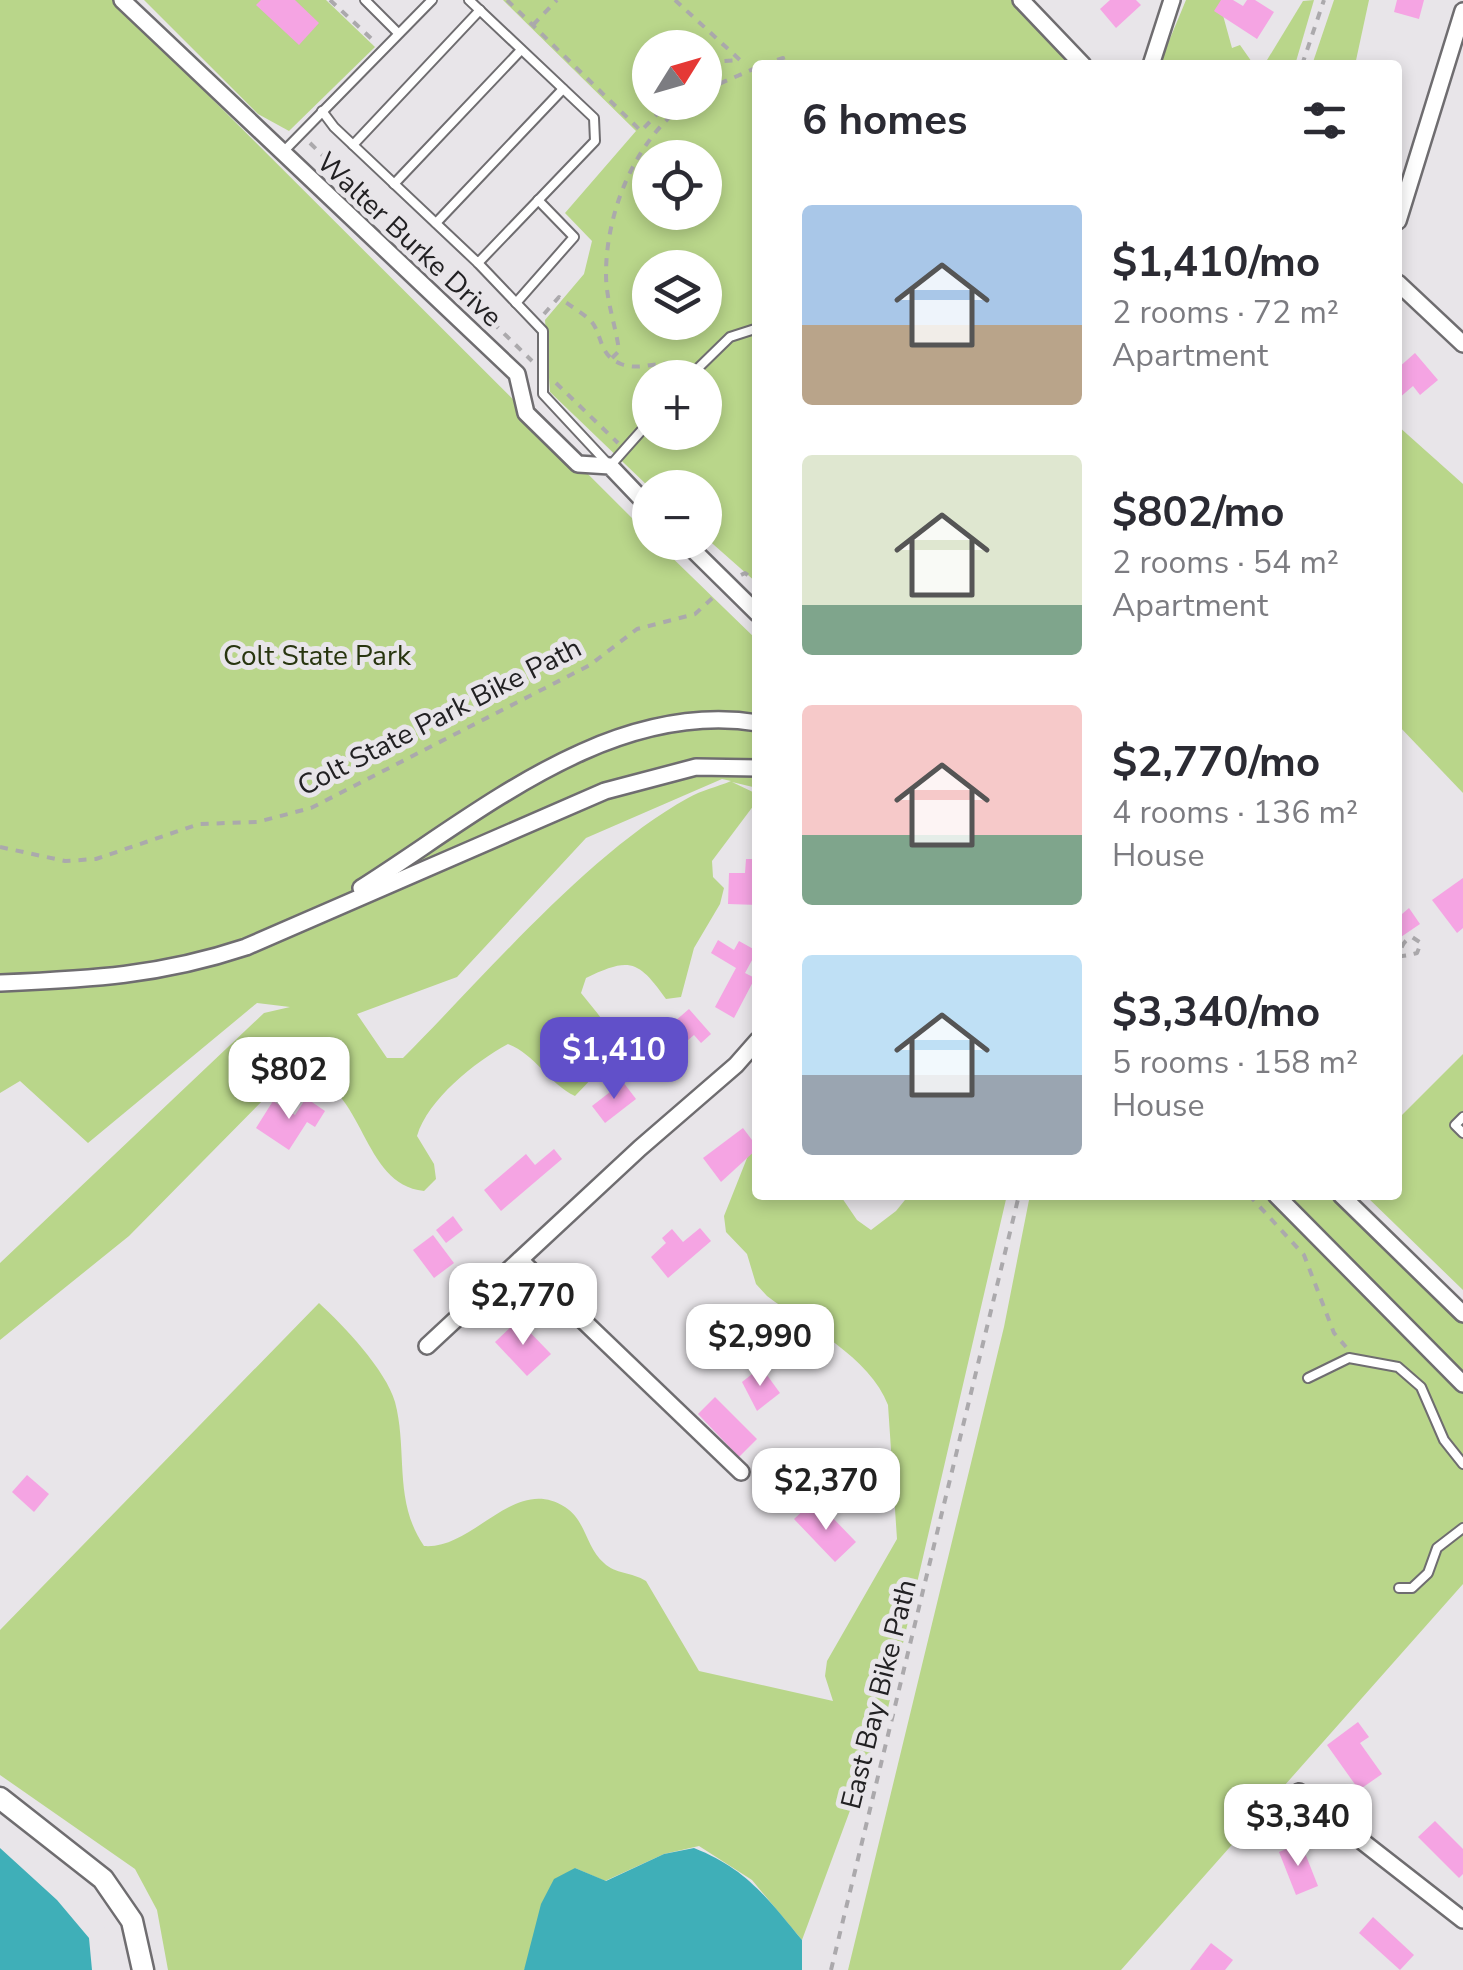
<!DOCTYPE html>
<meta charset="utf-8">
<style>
:root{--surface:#fff;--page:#f7f7f7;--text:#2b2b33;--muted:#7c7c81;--accent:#6150c9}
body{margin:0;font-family:"Nunito Sans",sans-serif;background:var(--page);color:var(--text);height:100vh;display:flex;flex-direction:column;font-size:38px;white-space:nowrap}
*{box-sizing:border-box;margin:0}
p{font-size:32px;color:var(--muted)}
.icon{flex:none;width:55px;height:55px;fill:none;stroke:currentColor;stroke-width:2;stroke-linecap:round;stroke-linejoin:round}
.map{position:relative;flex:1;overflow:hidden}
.panel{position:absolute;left:752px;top:60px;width:650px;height:1140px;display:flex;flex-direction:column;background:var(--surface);border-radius:10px;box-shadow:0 5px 15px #0003}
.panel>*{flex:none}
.needle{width:65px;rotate:53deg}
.controls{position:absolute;left:632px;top:30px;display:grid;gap:20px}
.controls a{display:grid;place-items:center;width:90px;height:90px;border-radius:50%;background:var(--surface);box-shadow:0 5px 15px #0003;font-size:50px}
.price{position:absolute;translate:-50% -85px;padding:0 22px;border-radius:20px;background:#fff;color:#222;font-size:32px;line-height:65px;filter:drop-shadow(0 2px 5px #0008)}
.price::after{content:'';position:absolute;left:50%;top:60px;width:30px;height:22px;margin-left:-15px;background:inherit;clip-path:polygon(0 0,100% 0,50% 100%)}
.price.current{background:var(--accent);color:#fff}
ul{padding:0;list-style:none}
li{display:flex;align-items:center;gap:30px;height:250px;padding:0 50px}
li span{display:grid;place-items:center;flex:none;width:280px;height:200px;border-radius:10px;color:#555}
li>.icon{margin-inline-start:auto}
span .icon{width:120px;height:120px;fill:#fffc;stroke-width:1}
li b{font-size:42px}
h2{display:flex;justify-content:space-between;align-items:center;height:120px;padding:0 50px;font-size:42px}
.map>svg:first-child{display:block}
.green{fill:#b9d68a;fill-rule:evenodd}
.water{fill:#3fafb8}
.pier{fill:#e8e5e9}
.building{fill:#f5a4e3}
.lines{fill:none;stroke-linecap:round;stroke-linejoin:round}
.service-casing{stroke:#6f6d70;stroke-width:12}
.minor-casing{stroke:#6f6d70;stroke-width:20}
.tertiary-casing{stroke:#6f6d70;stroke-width:25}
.path{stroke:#aba9ac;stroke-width:4;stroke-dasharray:8 8;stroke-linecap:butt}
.service{stroke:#fff;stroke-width:8}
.minor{stroke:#fff;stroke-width:15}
.tertiary{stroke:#fff;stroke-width:20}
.labels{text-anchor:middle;stroke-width:10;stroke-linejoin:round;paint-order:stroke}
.street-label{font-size:28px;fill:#222123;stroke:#e8e5e9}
.park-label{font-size:28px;fill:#28350f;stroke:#e8e5e9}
</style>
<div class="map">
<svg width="1463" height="1970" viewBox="0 0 1463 1970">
<rect width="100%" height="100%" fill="#e8e5e9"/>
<g class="green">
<path d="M0,0H113L650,536V542L657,543L758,641L757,788L732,782L757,794V801L712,861L713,877L724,888L720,904L694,948L681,997L666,999C638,960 630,957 586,978L581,993C626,1048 624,1045 575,1096C548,1083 536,1055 508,1044C475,1062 428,1099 417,1136L434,1164L436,1179L424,1191C360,1184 367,1087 302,1071L273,1090L129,1236L0,1340V1263L264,1013L290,1007L257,1003L88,1143L20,1081L0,1093ZM722,779L731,781C717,787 702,790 688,798C588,853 485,976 403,1058H387L357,1014L457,977L586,838Z"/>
<path d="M144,0H326L375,47L289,131L258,114Z"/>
<path d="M503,0H1013L1079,65H758L757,583L705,537V488H650L550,392L545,320L584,274L592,241L565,213L636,131ZM650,48H705V102H650ZM650,158H705V212H650ZM650,268H705V322H650ZM650,378H705V432H650Z"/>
<path d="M1186,0H1224L1221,8L1232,48L1240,45L1254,65H1159Z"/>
<path d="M1314,0L1295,65H1264L1303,1Z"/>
<path d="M1334,0H1369L1355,65H1312Z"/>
<path d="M1398,426L1463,484V793L1398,725Z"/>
<path d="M1463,1054V1290L1365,1195H1398V1119Z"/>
<path d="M757,1140L758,1195H840L857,1220L871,1230L896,1211L909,1195H1007L888,1708L802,1940L752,1880L699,1846L664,1854L605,1881L575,1868L524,1970H168L157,1910L135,1869L0,1775V1630L319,1303C343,1325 386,1370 395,1402C408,1451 393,1501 424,1546C474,1550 514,1474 565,1507C586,1520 586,1548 604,1563C615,1574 632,1572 646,1581L699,1671L833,1701L825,1676L827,1661L897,1539L888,1405C870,1357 807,1326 767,1296L756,1284L747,1254L726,1232L724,1216L753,1143Z"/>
<path d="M1030,1195H1342L1463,1313V1584L1121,1970H848L1004,1327Z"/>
</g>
<g class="water">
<path d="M0,1824L27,1842L111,1970H0Z"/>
<path d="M694,1848C747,1869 767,1898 802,1940V1970H524L541,1904L554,1879L575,1868L606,1881L664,1854Z"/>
</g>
<path class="pier" d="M0,1819L30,1839L102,1919L116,1970H92L89,1938L57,1900L0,1848Z"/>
<g class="building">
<path d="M261,0H295L319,23L299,45L256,5Z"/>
<path d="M1110,0H1136L1141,5L1116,28L1100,9Z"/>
<path d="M1221,0H1233L1243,6L1247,0H1255L1274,12L1257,39L1214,11Z"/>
<path d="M1397,0H1424L1419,19L1394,12Z"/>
<path d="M1415,353L1438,380L1420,395L1413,386L1398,399V368Z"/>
<path d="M746,859H758V905L728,904L729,873H745Z"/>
<path d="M1463,878V928L1457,933L1432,900Z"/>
<path d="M1398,907L1402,914L1409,908L1420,924L1398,939Z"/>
<path d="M718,940L734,950L739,941L757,951L745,973L755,978L734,1018L715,1007L736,968L711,953Z"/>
<path d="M689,1009L711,1034L701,1043L694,1035L660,1064L645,1047Z"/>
<path d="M623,1082L636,1099L605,1123L592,1106Z"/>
<path d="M306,1098L325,1111L315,1127L307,1122L289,1150L256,1128L273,1101L295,1115Z"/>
<path d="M743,1128L758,1148L721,1182L703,1158Z"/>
<path d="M554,1149L562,1159L501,1211L484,1190L526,1154L535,1165Z"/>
<path d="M453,1216L463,1230L446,1243L436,1230Z"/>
<path d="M700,1228L711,1241L668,1278L651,1257L666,1243L662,1238L672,1229L683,1242Z"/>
<path d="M433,1235L454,1263L434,1278L413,1250Z"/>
<path d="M518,1320L551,1354L527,1376L495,1342Z"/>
<path d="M761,1367L780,1393L757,1411L742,1382Z"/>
<path d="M715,1397L757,1439L739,1457L698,1414Z"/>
<path d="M27,1475L49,1494L34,1512L12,1492Z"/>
<path d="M808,1506L822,1520L828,1513L856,1542L835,1562L794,1519Z"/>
<path d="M1358,1722L1369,1737L1360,1743L1382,1774L1359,1790L1327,1745Z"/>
<path d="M1435,1821L1463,1849V1874L1459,1878L1418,1837Z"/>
<path d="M1301,1843L1318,1886L1296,1895L1279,1852Z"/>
<path d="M1373,1917L1414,1955L1400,1970L1359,1933Z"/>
<path d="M1211,1943L1233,1960L1225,1970H1190Z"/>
</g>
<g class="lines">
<defs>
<g id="service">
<path d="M365,0L398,33"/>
<path d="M322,111L334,127L478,263L595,141L594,118L469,0"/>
<path d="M353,145L480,10"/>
<path d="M282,153L432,0"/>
<path d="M394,184L521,50"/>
<path d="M436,223L563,89"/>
<path d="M478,263L543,331V394L610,466L650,421"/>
<path d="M516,303L574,237L538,200"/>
<path d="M688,378L730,337L758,328"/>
<path d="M1463,1117L1455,1125L1463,1133"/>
<path d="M1308,1378L1349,1358L1398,1367L1421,1387L1444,1440L1463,1464"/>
<path d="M1399,1588H1412L1428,1573L1437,1548L1463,1528"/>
</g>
<g id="minor">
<path d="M122,0L517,374L526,413L578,464L610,466L650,508"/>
<path d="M1021,0L1083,65"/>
<path d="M1151,65L1172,0"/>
<path d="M1398,221L1463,11"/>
<path d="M1398,283L1463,344"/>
<path d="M685,542L758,614"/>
<path d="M361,888C478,814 610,699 758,723"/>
<path d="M0,983C90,979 159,976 246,947L605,791L696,767L758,768"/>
<path d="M1276,1195L1463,1384"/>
<path d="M1341,1195L1463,1314"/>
<path d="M520,1260L741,1472"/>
<path d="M427,1346L640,1148L736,1065L758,1040"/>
<path d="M1299,1792L1463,1920"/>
</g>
<path id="tertiary" d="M0,1798L103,1879L132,1921L143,1970"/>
</defs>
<use href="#service" class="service-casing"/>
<use href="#minor" class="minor-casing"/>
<use href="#tertiary" class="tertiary-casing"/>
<g class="path">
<path d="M330,0L374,41"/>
<path d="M507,0L641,131L669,102"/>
<path d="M675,0L740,60L710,62L705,67"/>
<path d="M533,25L557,0"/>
<path d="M762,65L783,58L785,65"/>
<path d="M1302,65L1324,0"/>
<path d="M705,90L758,67"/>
<path d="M310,143L532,361"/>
<path d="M544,314L559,297C568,305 582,312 591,321C603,335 598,355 621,364C642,372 662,358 682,366"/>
<path d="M612,358L619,351C616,326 606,301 606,274C606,212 635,139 688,102"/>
<path d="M556,383L618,443"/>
<path d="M741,575L745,573L758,583"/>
<path d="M0,847L65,861L96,859L199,824L257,822L311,808L590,665L637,629L695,614L718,593"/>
<path d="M1398,956C1405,956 1410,955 1417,953L1421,943L1412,937C1400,942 1400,953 1398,965"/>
<path d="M1249,1195L1304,1255L1334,1333L1346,1347"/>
<path d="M831,1970L1019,1195"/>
</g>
<use href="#service" class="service"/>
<use href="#minor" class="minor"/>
<use href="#tertiary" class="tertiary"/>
</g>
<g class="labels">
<g class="street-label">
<text transform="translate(410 239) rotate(43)" y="10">Walter Burke Drive</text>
<text transform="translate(439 716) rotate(-27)" y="10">Colt State Park Bike Path</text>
<text transform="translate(878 1694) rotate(-76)" y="10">East Bay Bike Path</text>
</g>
<g class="park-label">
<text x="317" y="665">Colt State Park</text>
</g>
</g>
</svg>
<div class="controls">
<a><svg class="needle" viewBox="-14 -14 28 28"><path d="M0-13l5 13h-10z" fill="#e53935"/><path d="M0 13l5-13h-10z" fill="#7c7c81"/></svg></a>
<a><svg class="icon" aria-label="locate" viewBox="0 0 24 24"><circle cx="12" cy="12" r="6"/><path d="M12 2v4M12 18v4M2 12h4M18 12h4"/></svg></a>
<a><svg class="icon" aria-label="layers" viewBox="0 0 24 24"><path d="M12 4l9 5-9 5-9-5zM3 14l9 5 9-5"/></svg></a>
<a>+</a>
<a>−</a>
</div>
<b class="price current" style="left:614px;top:1102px">$1,410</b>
<b class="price" style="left:289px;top:1122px">$802</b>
<b class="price" style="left:523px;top:1348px">$2,770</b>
<b class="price" style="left:760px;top:1389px">$2,990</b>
<b class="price" style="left:826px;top:1533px">$2,370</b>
<b class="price" style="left:1298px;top:1869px">$3,340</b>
<section class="panel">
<h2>6 homes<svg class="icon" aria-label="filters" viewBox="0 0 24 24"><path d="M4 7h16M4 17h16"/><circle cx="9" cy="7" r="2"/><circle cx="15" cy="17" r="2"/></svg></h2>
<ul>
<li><span style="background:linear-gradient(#a9c7e8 60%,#b9a48a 0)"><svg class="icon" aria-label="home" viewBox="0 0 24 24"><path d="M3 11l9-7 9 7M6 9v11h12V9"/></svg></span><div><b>$1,410/mo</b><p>2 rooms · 72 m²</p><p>Apartment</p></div></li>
<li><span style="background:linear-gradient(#dfe7d0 75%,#7fa58c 0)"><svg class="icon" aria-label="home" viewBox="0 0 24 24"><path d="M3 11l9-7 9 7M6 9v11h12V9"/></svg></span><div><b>$802/mo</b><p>2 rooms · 54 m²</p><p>Apartment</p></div></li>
<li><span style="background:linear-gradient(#f6c9c9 65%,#7fa58c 0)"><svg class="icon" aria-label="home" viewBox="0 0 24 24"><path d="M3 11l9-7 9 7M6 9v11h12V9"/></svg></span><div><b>$2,770/mo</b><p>4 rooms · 136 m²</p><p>House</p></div></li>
<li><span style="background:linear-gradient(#bfe0f5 60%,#9aa5b1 0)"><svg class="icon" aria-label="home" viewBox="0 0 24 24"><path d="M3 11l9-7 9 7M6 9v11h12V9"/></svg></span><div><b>$3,340/mo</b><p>5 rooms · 158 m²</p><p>House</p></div></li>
</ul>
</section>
</div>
